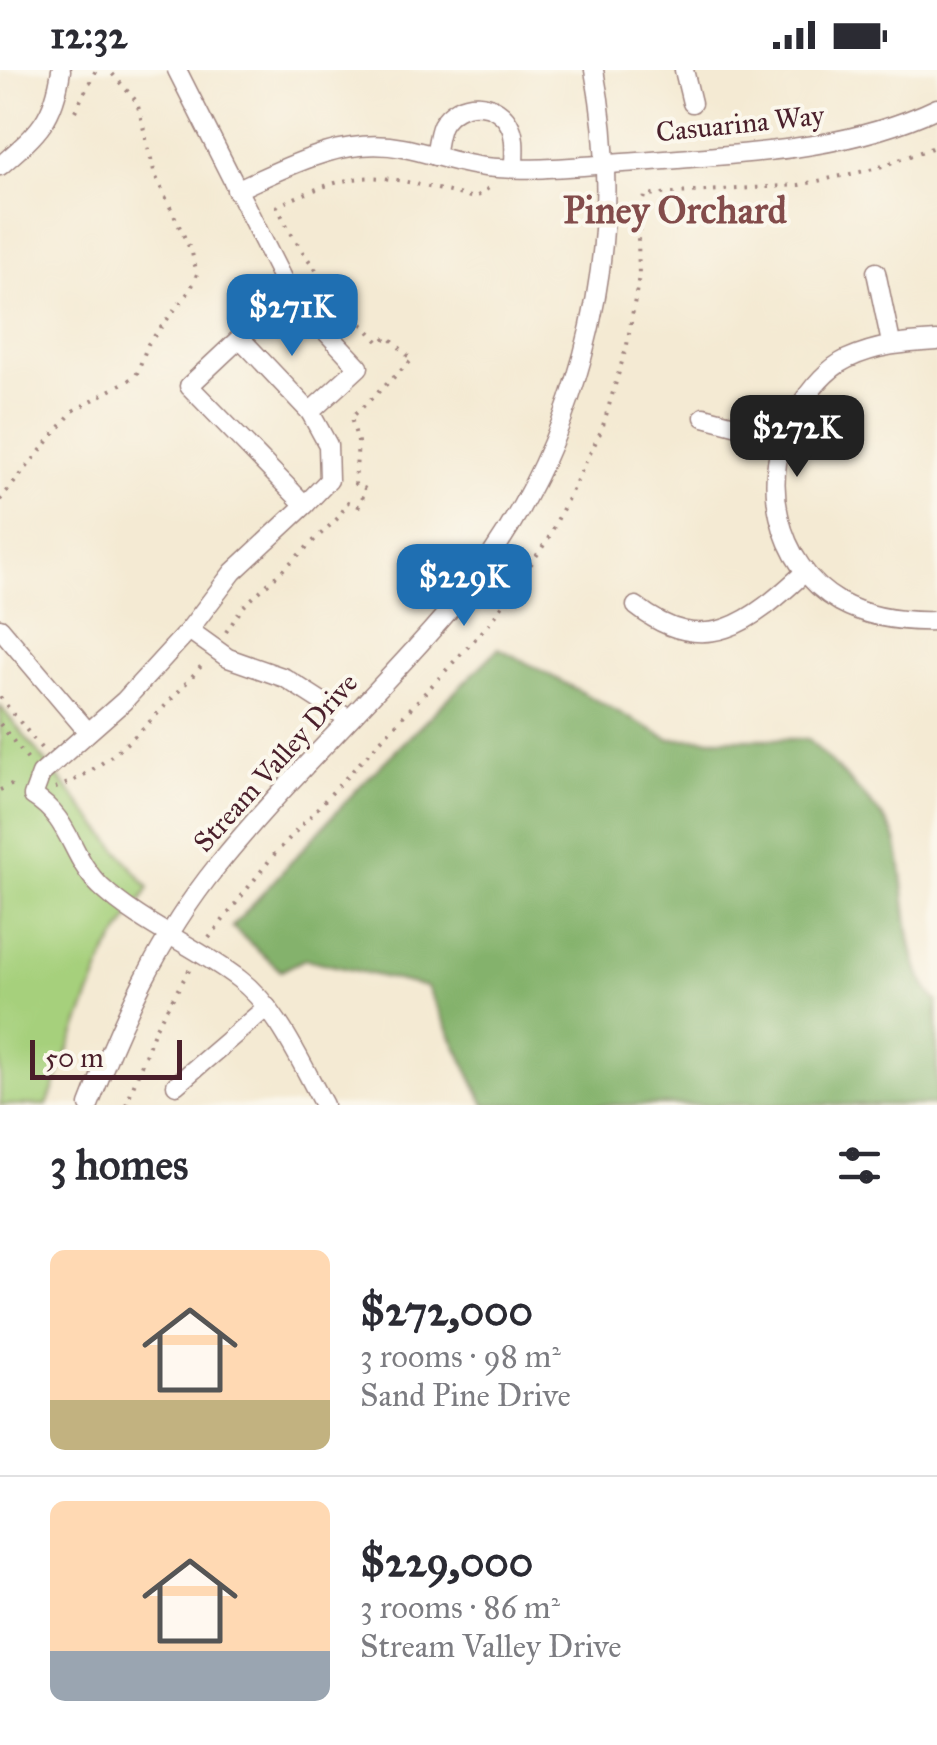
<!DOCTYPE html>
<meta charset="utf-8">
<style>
:root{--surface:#fff;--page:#f2f2f3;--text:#2b2b33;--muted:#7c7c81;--line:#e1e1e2;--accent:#1f6fb2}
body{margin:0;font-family:"IM FELL Great Primer",serif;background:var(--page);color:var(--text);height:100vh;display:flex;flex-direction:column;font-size:38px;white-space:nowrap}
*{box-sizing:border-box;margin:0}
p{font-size:32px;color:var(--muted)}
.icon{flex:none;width:55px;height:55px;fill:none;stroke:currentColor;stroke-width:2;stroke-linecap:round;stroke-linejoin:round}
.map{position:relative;height:1035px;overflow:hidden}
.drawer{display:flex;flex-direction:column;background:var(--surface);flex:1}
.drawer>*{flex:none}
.scale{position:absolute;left:30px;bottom:25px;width:152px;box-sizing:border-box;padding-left:10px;border:5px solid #4a1f2b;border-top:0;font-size:28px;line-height:35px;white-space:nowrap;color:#4a1f2b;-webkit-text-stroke:8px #fbf7ec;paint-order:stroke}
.price{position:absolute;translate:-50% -85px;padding:0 22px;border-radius:20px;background:var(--accent);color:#fff;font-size:32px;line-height:65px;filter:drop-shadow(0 2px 5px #0008)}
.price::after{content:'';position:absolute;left:50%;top:60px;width:30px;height:22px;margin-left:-15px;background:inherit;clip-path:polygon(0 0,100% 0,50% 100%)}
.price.active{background:#222;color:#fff}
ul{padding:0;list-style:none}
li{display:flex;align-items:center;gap:30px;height:250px;padding:0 50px}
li+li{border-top:2px solid var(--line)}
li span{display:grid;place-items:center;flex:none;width:280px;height:200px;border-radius:15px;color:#555}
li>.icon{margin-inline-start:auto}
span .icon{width:120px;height:120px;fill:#fffc;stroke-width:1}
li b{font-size:42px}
h2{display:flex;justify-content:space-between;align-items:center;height:120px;padding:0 50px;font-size:42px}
.status{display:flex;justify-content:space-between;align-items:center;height:70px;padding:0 50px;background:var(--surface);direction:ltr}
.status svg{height:28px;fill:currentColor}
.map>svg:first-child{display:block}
.green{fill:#a6d07c;stroke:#787854;stroke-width:2.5}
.forest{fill:#84b26c;stroke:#67684c;stroke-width:2.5}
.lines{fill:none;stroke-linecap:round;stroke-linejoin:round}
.minor-casing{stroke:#9f847f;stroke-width:21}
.path{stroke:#9f847f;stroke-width:4;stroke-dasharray:2.5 8;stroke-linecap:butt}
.minor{stroke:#fff;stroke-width:18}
.labels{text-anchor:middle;stroke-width:8;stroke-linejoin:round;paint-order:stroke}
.street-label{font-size:28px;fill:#4a1f2b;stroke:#fbf7ec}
.district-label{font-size:38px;font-weight:bold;fill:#834c4b;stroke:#fbf7ec}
</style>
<div class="status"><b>12:32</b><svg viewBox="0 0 49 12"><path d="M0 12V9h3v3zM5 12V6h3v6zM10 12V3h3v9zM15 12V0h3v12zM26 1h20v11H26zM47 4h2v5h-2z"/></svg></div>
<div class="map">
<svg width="937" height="1035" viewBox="0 0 937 1035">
<rect width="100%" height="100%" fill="#fbf7ec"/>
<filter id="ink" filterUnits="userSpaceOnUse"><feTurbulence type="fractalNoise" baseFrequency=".01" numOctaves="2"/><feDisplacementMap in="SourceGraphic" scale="20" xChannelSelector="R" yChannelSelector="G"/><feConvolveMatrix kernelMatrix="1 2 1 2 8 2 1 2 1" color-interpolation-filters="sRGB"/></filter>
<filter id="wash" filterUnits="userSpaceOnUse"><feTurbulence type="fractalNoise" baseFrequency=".0048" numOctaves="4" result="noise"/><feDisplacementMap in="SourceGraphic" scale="40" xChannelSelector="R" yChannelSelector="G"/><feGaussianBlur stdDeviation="2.25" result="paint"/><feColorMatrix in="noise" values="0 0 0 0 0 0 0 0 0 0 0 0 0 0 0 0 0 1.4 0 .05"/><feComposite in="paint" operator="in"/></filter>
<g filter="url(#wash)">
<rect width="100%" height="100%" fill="#f4ead3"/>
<path class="green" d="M0,636L149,818L106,884L47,1035H0Z"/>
<path class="forest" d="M499,578L669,669H808C826,688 890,748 895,767C909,813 901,898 937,931V1035H485L427,917L305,889L281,901L232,857L360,716Z"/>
</g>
<g filter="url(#ink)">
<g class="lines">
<defs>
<g id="minor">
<path d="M177,0L289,222L359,297L310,342L328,375L329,410L305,435L189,316L289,222"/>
<path d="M684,0L692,33"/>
<path d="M435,86C437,76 438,64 442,55C458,27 499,28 511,58C516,69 514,85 514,97"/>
<path d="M0,96C37,64 54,51 61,0"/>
<path d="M236,120C289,96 342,66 403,78C430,83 457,94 485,97C534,102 588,95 638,92C737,84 845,82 937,38"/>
<path d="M876,202L891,273"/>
<path d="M240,268L310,342"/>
<path d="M937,271C905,273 877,275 847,289C826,299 807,324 795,344C757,403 776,496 840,532C869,548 905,552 937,551"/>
<path d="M704,347L780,367"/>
<path d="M305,435L233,502L189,560L124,631L41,704L33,726C71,749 70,786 100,816C140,854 196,876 239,909C278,939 301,993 324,1035"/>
<path d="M636,536C705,590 751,552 805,502"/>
<path d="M0,558L88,662"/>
<path d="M189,560L228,588L285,608L349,649"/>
<path d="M176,1015L267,937"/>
<path d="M89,1035C122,949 159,868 217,796C290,705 376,627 451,538C575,391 631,190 594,0"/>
</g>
</defs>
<use href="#minor" class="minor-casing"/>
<g class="path">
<path d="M75,41L96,0"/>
<path d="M0,430L73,341L136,306L148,274L191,219L197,204L192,183L155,105L137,32L109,0"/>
<path d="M226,562L243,537L339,447L348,432L359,436L366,419L355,414L358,372L351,348L412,290L388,266L380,273C339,229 302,190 277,136C371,92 380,107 475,128L490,117"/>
<path d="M0,627L41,678"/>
<path d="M0,654L28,690"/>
<path d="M55,718C109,701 166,636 203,594"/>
<path d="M0,720L16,713"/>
<path d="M209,868L272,787L491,552L548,469L602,359L627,275L639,206L638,168L645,125L799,115L874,99L937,76"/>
<path d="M126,1035L156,957L191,897"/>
</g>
<use href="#minor" class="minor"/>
</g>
</g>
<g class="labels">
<g class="street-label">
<text transform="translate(740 53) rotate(-6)" y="10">Casuarina Way</text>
<text transform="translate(275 692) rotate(-48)" y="10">Stream Valley Drive</text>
</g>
<g class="district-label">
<text x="675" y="153">Piney Orchard</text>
</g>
</g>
</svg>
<div class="scale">50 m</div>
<b class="price" style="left:292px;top:289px">$271K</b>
<b class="price active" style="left:797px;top:410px">$272K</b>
<b class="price" style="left:464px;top:559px">$229K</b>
</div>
<section class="drawer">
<h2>3 homes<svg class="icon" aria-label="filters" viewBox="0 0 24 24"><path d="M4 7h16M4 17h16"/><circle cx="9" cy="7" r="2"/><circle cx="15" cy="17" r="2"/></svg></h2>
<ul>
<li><span style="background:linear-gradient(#ffd9b3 75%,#c2b280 0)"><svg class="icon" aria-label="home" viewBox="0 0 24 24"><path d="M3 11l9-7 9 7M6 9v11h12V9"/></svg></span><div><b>$272,000</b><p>3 rooms · 98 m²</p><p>Sand Pine Drive</p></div></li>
<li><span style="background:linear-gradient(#ffd9b3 75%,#9aa5b1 0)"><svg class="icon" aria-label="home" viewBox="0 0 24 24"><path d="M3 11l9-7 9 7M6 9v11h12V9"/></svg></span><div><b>$229,000</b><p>3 rooms · 86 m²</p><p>Stream Valley Drive</p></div></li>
</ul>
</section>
